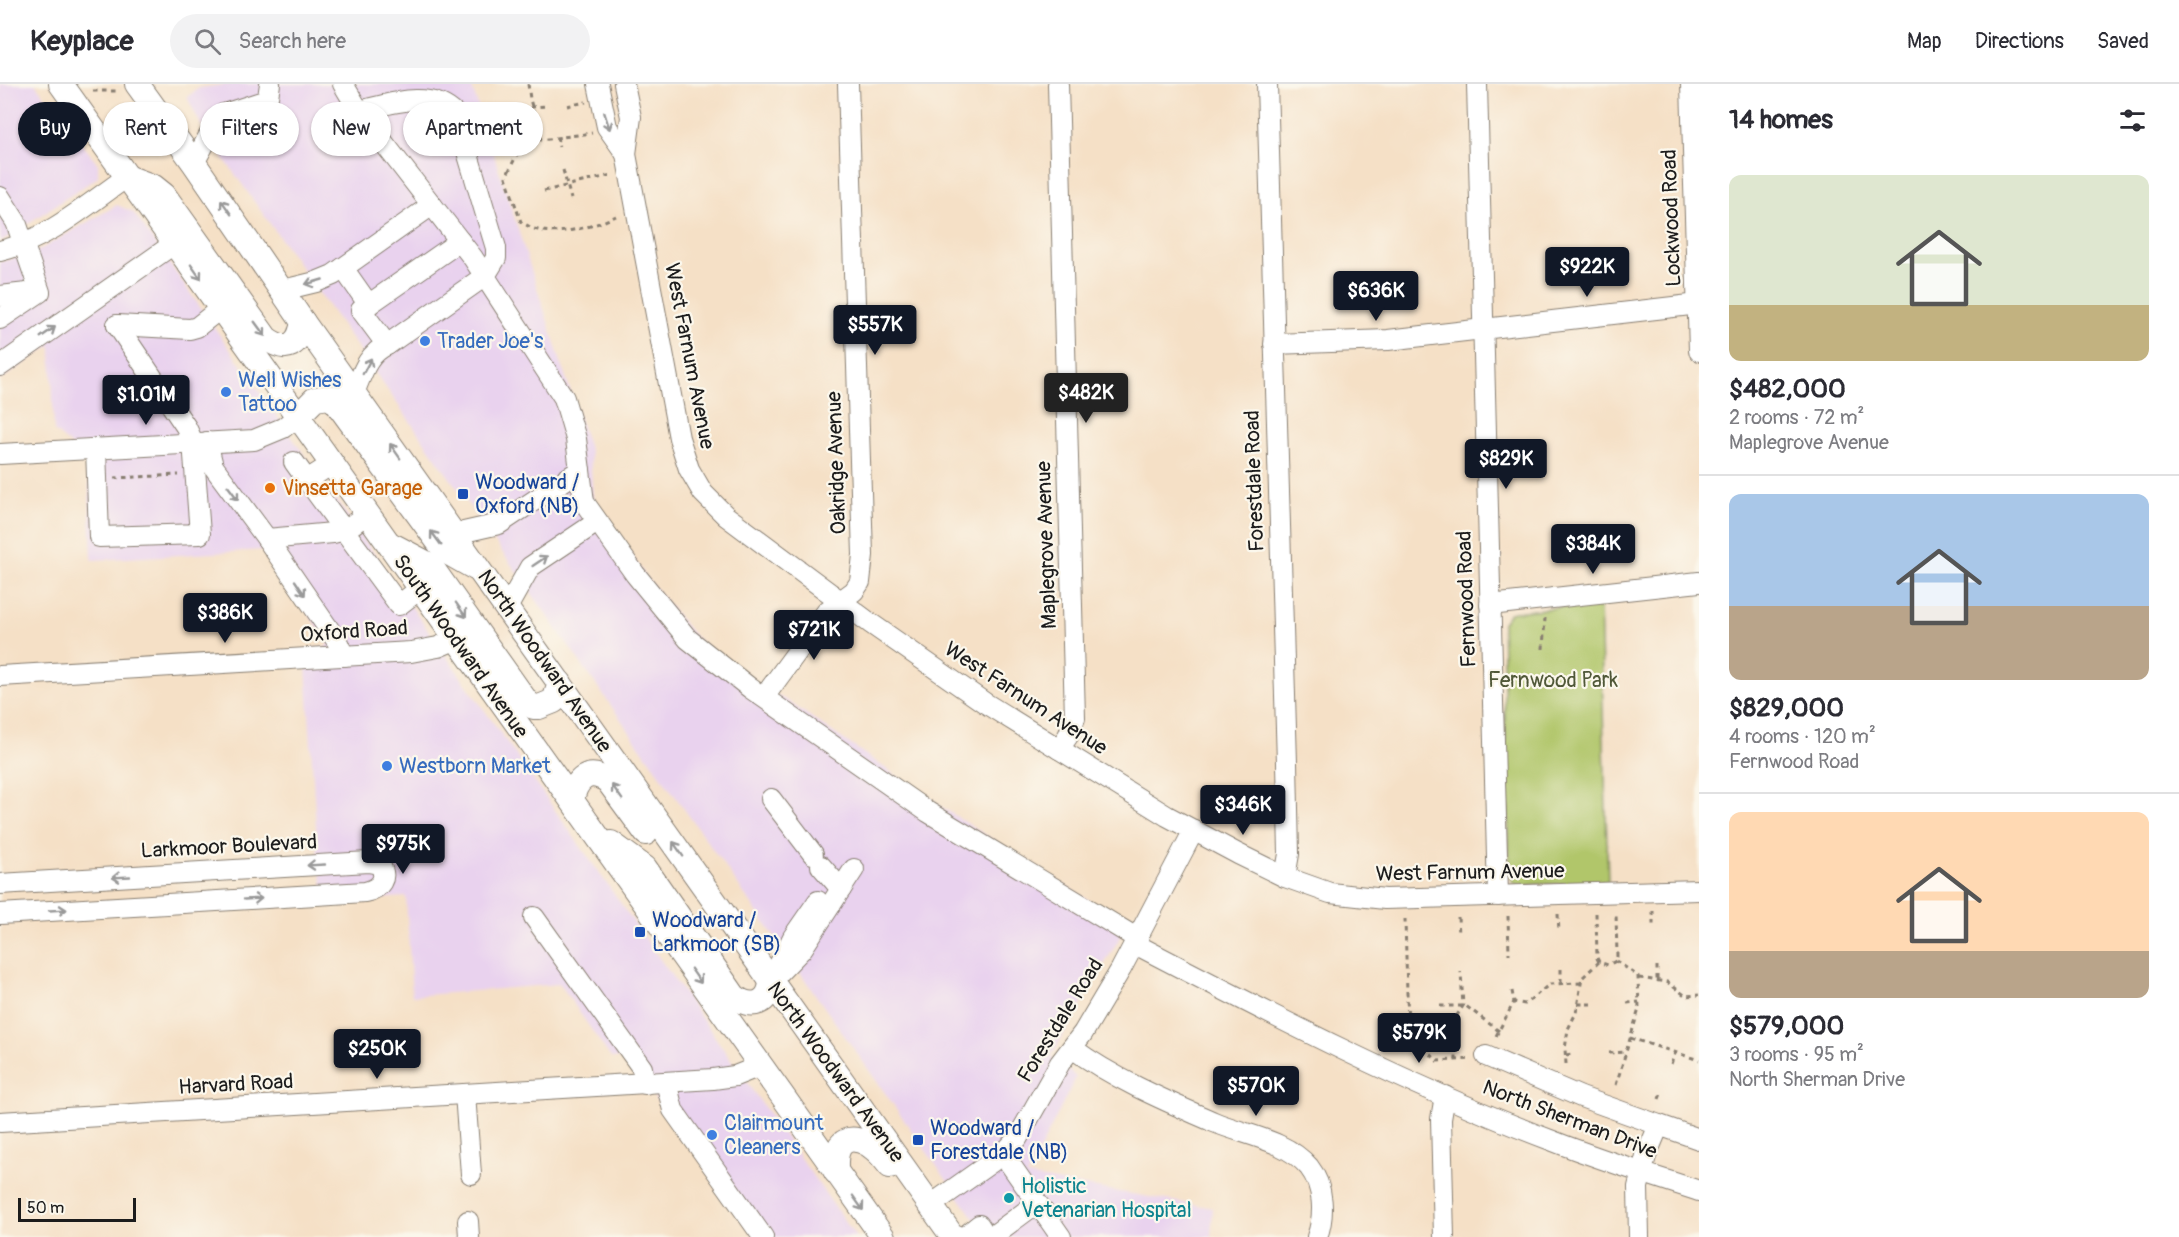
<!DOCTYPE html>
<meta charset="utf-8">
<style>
:root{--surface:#fff;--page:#f2f2f3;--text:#2b2b33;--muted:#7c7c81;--line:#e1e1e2;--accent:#111827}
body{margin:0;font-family:Pangolin,sans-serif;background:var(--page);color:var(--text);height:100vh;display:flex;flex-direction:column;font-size:22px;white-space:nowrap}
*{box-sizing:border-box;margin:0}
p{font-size:20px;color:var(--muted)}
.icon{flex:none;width:33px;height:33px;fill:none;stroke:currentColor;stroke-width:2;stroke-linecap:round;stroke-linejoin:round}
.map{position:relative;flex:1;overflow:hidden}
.details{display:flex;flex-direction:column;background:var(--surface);width:480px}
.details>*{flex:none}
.banner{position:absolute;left:18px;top:18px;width:570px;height:54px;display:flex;gap:12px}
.scale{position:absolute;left:18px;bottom:15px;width:118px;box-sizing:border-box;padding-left:6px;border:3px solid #1c1c1c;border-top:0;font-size:16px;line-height:21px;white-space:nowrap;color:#1c1c1c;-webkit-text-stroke:4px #fbf7ec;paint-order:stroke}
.price{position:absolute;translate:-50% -51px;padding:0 14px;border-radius:6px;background:var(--accent);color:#fff;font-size:20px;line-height:39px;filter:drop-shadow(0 2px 3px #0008)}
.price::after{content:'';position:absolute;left:50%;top:36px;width:18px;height:14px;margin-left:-9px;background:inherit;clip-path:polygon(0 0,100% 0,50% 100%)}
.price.selected{background:#222;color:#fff}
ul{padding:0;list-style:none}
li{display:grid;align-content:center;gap:12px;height:318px;padding:0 30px}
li+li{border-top:2px solid var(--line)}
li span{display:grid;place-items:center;height:186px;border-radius:12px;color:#555}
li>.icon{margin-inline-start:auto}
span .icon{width:108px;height:108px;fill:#fffc;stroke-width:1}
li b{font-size:26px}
h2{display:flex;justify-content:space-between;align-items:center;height:72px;padding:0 30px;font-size:26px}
.tag{padding:0 21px;border-radius:27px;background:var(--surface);box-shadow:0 2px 4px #0004;font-size:21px;line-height:54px}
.tag.selected{background:var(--accent);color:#fff}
header{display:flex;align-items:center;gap:36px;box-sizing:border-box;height:84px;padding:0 30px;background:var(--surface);border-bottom:2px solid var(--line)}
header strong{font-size:28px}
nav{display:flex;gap:33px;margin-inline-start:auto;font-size:21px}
.search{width:420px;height:54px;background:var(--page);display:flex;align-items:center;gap:15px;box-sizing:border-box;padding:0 21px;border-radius:33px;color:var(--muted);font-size:22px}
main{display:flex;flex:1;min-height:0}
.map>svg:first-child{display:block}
.built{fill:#e9d2ee}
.park{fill:#b1c66b;stroke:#667144;stroke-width:1.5}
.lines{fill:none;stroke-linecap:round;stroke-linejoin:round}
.minor-casing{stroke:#887e71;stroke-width:22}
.major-casing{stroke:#887e71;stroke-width:26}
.path{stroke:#887e71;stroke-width:3;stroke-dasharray:4.5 4.5;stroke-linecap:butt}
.minor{stroke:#fff;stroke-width:20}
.major{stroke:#fff;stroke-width:24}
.oneway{stroke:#999}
.shop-dot{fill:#3f7fe0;stroke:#fbf7ec;stroke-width:2}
.food-dot{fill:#e8710a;stroke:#fbf7ec;stroke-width:2}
.transit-dot{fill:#1a4fb4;stroke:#fbf7ec;stroke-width:2}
.culture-dot{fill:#0f9aa8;stroke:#fbf7ec;stroke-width:2}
.labels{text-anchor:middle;stroke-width:4.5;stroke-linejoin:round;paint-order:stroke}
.street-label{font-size:21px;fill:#1c1c1c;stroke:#fbf7ec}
.shop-label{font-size:21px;fill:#366cbe;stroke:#fbf7ec;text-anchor:start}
.transit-label{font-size:21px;fill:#164399;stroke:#fbf7ec;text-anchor:start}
.food-label{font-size:21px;fill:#c56008;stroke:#fbf7ec;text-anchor:start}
.park-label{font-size:21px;fill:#505838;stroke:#fbf7ec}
.culture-label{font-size:21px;fill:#0d838f;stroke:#fbf7ec;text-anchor:start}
</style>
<header>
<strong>Keyplace</strong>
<div class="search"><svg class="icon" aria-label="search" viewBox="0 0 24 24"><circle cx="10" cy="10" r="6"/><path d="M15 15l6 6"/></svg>Search here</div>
<nav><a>Map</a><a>Directions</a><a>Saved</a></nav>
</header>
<main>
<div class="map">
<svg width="1699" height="1153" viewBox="0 0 1699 1153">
<rect width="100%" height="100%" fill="#fbf7ec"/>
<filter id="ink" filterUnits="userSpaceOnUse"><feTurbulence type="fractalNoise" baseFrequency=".0167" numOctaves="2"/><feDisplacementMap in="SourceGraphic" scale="12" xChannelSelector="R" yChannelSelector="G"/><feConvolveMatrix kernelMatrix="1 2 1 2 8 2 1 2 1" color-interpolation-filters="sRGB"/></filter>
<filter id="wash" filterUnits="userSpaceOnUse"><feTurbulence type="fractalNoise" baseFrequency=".008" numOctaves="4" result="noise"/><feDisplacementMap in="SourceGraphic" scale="24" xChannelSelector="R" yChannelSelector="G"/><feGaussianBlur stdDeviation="1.35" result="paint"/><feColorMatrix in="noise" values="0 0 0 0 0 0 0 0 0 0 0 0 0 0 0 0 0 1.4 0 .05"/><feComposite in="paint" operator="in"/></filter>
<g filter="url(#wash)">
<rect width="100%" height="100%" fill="#f5e0c6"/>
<g class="built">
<path d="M0,0H35L98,80V93L0,158Z"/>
<path d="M231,0H471L590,368L593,417L649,497L695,553L752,600L786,616L940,722L1127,841L1051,972L1076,993L1027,1092L1213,1124L1211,1153H987L203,45L187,13L199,4Z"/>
<path d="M117,121L133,128L856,1153H755L722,1104L626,974H611L560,900L412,912L406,813L326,818L318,774L305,565L325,564L329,560L265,466L92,476L88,375L54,347L51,261L0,296V178L36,168Z"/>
</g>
<path class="park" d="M1600,519L1608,798L1519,801L1513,799L1510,791L1502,540L1510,529L1515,528Z"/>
</g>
<g filter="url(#ink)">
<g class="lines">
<defs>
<g id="minor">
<path d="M343,0L359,27L473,174L564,314L576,355L584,418L635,490L688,555L750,604L928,728L1138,855"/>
<path d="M598,0L607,43L626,70"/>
<path d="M624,0L631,33L626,70L679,354L689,385L703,409L726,432L870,539L985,619L1167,732L1238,770L1285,793L1330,809L1385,815L1699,806"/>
<path d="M1058,0L1075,634L1068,652L1059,665"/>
<path d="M1267,0L1287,679L1289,770L1285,793"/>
<path d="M1477,0L1498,812"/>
<path d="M1691,0L1699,267"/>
<path d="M194,79L218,35L224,30L264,17L268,13L270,0"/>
<path d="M0,113L16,138L40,208L0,235"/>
<path d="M0,167C47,156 88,120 127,93"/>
<path d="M343,184L369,221"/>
<path d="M283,206L316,198L333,191L432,121"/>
<path d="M0,212L36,208"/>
<path d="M117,241L190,245L197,243L221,224"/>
<path d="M1274,260L1388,256L1699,220"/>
<path d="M387,261L361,226L460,157"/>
<path d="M0,282L175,159"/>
<path d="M354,309C362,290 367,270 387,261L485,192L496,174V164L456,31C431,4 389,20 359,27"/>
<path d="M207,358L213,382L267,455L337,557L344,572"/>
<path d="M96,364L99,453L200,450L193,358L186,343L117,241"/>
<path d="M0,370L254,356L283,344L298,332"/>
<path d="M294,378L307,396"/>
<path d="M332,380L307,396L399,521L421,504"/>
<path d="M455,450L499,440L580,386"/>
<path d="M267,455L333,449L345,446L367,430"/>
<path d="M1490,521L1699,498"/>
<path d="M507,524L530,483L597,438"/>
<path d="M0,592L411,568L438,563L457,555"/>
<path d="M764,613L827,527L854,507L860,498L863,471L848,0"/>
<path d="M771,715L813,770"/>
<path d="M821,782L841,805"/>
<path d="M0,800L368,778L379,780C389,794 380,805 365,808L0,830"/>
<path d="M534,833L642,984L645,1000"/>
<path d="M1135,860C1271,931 1410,1003 1553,1057C1601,1076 1650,1091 1699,1107"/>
<path d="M779,881L793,853L818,817"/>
<path d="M771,897L802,865L854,785"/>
<path d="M1072,964C1114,995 1166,1017 1214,1038C1245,1051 1286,1056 1309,1083C1324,1102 1325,1131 1317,1153"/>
<path d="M1486,972L1581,1013L1659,1041"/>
<path d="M666,998L673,1026L763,1153"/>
<path d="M465,1010L471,1090"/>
<path d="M0,1038L713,995L735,992L760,982"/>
<path d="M1003,1070L1061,1153"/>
<path d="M931,1121L1003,1070L1017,1055L1060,979L1083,949L1121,885L1194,746"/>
<path d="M468,1137L469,1153"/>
<path d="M964,1153L979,1141L987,1153"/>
<path d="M991,1153L1037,1119"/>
<path d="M1444,1153L1441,1035L1445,1012"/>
<path d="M1639,1153L1638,1103L1646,1072L1659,1041L1699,1055"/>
</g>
<g id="major">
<path d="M61,0L883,1153"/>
<path d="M137,0L194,79L303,238L953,1153"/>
<path d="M127,93L154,103L164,111L266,254C287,270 299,261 303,238"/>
<path d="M298,332L315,315L329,313L336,318L445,467L475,484"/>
<path d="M394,462L430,481L526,617L533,623H539L554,617L560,599"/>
<path d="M572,716C576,695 588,684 608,697L646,749"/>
<path d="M611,759L645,784L734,912C751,926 770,920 771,897"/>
<path d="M836,1088C836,1080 835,1071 839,1064C846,1050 864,1056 873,1064C880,1069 885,1076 890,1082"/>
</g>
</defs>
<use href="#minor" class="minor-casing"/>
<use href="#major" class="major-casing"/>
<g class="path">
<path d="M528,0L530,15L541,56L592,49"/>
<path d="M93,7H120"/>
<path d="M567,22L586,18"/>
<path d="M505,32L532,23L546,22"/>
<path d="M557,53L559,63"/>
<path d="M518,68L506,93L521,138C527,141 532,145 538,146C561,152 596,142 616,132"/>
<path d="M563,86L571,115"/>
<path d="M544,107L612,91"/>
<path d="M114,394L179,391"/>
<path d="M1543,565L1545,534"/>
<path d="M1653,827V845"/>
<path d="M1596,829L1597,874L1599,878L1608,881L1616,877L1617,873L1616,828"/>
<path d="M1558,830L1559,848"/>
<path d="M1508,832L1509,870"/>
<path d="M1458,833L1459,851"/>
<path d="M1405,835L1408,946L1437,977L1471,975"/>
<path d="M1657,882V896"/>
<path d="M1561,885V900"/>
<path d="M1639,894L1667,898L1686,912L1699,911"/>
<path d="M1512,907L1514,918L1525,920L1550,900L1581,899"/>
<path d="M1627,919L1639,918"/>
<path d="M1578,920H1591"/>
<path d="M1440,922H1466L1499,947"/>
<path d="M1455,941L1456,933L1463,922L1461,888"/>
<path d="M1496,952L1514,918"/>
<path d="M1630,954L1699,976"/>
<path d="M1609,969L1625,968"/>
<path d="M1566,971L1572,970"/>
<path d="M1456,976V969"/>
<path d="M1566,980L1565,965L1568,945L1576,929L1582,894L1599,878"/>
<path d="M1671,980L1675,969"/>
<path d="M1616,1001L1639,925L1638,892L1616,877"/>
<path d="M1659,1015L1662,1007"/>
</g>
<use href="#minor" class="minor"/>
<use href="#major" class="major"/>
</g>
<defs><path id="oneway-shaft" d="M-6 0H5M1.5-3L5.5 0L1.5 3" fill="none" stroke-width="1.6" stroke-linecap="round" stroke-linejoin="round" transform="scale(1.5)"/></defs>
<g class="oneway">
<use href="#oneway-shaft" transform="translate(607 37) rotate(72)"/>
<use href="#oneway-shaft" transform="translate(226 123) rotate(-125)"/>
<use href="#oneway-shaft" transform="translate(196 188) rotate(55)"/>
<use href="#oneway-shaft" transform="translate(314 198) rotate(164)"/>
<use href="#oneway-shaft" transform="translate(260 245) rotate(54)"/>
<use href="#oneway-shaft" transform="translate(48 248) rotate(-35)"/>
<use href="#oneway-shaft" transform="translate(367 282) rotate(-62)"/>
<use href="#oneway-shaft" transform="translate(395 367) rotate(-125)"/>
<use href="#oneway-shaft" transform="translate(233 409) rotate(53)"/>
<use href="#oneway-shaft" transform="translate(436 454) rotate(-126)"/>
<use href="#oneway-shaft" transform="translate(540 477) rotate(-34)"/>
<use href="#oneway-shaft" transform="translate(300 504) rotate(56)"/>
<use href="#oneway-shaft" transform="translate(461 526) rotate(55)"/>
<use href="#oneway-shaft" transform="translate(617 708) rotate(-125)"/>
<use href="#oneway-shaft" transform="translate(678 765) rotate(-125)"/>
<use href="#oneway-shaft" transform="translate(316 781) rotate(177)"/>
<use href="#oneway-shaft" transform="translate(121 793) rotate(177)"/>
<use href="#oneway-shaft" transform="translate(253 815) rotate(-3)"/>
<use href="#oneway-shaft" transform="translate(58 826) rotate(-3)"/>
<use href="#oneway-shaft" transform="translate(696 892) rotate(55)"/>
<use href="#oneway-shaft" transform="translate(858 1119) rotate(55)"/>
</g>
</g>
<g class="shop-dot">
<circle cx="425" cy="257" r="6"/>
<circle cx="226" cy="308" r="6"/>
<circle cx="387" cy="682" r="6"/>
<circle cx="712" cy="1051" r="6"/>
</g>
<circle class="food-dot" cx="270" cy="404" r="6"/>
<g class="transit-dot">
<rect x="457" y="404" width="12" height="12" rx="3"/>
<rect x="634" y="842" width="12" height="12" rx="3"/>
<rect x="912" y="1050" width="12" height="12" rx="3"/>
</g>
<circle class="culture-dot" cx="1009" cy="1114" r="6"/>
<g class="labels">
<g class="street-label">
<text transform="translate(1671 134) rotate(-92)" y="7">Lockwood Road</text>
<text transform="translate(690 272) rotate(79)" y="7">West Farnum Avenue</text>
<text transform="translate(836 379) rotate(-92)" y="7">Oakridge Avenue</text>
<text transform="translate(1254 397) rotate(-92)" y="7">Forestdale Road</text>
<text transform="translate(1046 461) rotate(-92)" y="7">Maplegrove Avenue</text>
<text transform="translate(1466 515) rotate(-92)" y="7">Fernwood Road</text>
<text transform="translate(354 547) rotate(-4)" y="7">Oxford Road</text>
<text transform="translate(461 562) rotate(55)" y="7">South Woodward Avenue</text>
<text transform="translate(545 577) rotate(55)" y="7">North Woodward Avenue</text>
<text transform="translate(1026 614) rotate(33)" y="7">West Farnum Avenue</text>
<text transform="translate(229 762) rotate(-3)" y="7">Larkmoor Boulevard</text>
<text transform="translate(1470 788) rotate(-1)" y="7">West Farnum Avenue</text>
<text transform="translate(1060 936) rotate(-58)" y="7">Forestdale Road</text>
<text transform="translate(836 988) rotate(54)" y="7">North Woodward Avenue</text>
<text transform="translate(236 1000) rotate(-3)" y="7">Harvard Road</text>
<text transform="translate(1570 1035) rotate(21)" y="7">North Sherman Drive</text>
</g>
<g class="shop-label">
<text x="437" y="264">Trader Joe's</text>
<text x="238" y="303">Well Wishes<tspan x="238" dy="24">Tattoo</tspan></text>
<text x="399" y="689">Westborn Market</text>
<text x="724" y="1046">Clairmount<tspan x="724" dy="24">Cleaners</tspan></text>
</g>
<g class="transit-label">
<text x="475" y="405">Woodward /<tspan x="475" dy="24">Oxford (NB)</tspan></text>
<text x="652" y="843">Woodward /<tspan x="652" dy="24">Larkmoor (SB)</tspan></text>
<text x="930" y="1051">Woodward /<tspan x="930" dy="24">Forestdale (NB)</tspan></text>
</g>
<g class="food-label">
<text x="282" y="411">Vinsetta Garage</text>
</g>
<g class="park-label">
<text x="1553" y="603">Fernwood Park</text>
</g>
<g class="culture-label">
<text x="1021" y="1109">Holistic<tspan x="1021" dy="24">Vetenarian Hospital</tspan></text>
</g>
</g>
</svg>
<div class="scale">50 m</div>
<b class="price" style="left:1587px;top:214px">$922K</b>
<b class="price" style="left:1376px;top:238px">$636K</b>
<b class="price" style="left:875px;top:272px">$557K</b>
<b class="price selected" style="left:1086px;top:340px">$482K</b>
<b class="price" style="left:146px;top:342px">$1.01M</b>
<b class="price" style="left:1506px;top:406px">$829K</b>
<b class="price" style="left:1593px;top:491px">$384K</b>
<b class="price" style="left:225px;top:560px">$386K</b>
<b class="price" style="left:814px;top:577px">$721K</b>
<b class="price" style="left:1243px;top:752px">$346K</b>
<b class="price" style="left:403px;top:791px">$975K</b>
<b class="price" style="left:1419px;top:980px">$579K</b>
<b class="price" style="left:377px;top:996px">$250K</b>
<b class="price" style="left:1256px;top:1033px">$570K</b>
<div class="banner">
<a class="tag selected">Buy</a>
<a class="tag">Rent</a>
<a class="tag">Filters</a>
<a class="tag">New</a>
<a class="tag">Apartment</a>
</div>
</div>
<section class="details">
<h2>14 homes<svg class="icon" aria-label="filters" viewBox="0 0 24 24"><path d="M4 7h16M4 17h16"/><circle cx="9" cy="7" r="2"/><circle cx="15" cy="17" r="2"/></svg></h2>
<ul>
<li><span style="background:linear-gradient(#dfe7d0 70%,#c2b280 0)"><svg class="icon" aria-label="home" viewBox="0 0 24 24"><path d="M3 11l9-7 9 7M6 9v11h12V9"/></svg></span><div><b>$482,000</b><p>2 rooms · 72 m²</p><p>Maplegrove Avenue</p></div></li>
<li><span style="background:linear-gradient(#a9c7e8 60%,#b9a48a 0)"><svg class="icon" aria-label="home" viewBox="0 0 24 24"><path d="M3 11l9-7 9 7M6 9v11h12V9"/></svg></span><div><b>$829,000</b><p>4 rooms · 120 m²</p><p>Fernwood Road</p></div></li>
<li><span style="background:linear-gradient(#ffd9b3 75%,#b9a48a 0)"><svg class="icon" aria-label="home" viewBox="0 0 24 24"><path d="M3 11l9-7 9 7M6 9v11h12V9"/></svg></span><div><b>$579,000</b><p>3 rooms · 95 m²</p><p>North Sherman Drive</p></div></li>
</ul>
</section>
</main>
